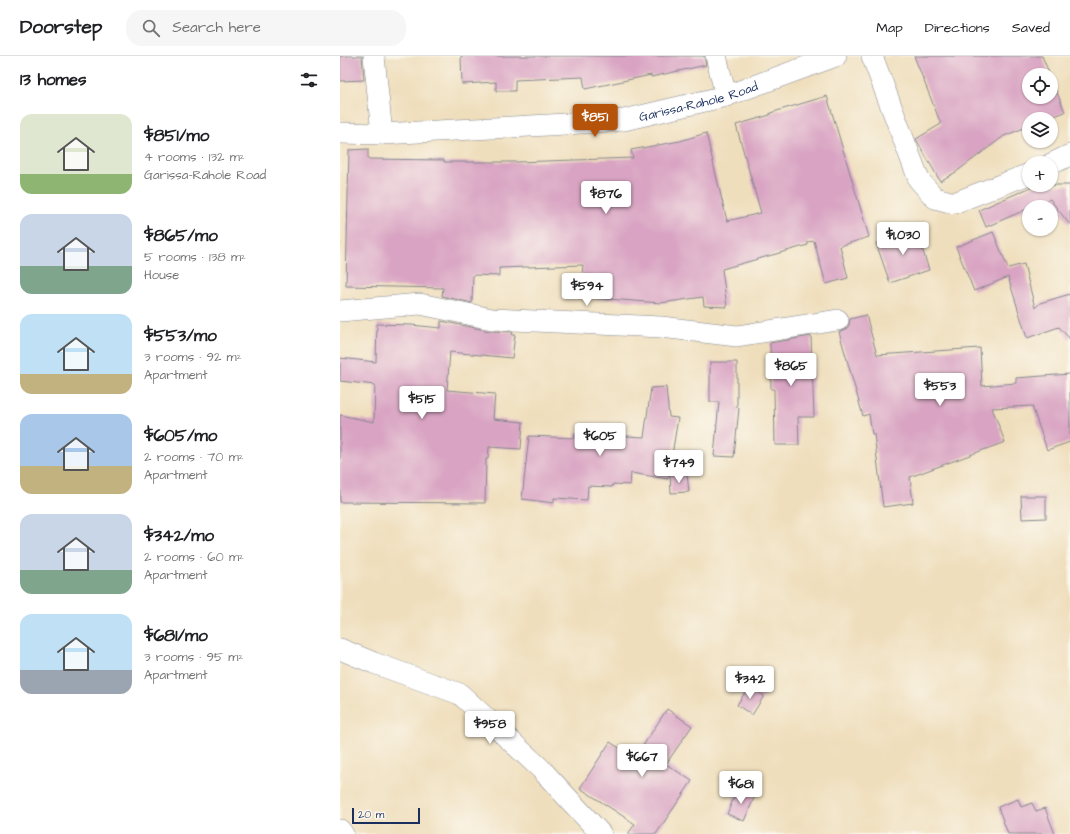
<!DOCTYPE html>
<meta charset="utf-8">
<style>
:root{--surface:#fff;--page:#f6f6f6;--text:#202124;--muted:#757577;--line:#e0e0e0;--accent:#b45309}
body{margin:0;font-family:"Architects Daughter",sans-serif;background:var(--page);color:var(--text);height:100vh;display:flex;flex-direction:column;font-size:15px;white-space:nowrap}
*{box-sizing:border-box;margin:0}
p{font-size:13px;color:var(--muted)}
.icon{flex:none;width:22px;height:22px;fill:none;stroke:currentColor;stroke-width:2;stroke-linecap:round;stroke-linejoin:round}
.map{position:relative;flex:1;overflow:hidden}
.sheet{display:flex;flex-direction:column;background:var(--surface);width:340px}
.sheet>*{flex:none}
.fabs{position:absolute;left:682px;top:12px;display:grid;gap:8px}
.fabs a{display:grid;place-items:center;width:36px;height:36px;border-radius:50%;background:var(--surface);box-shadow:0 1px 3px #0004;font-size:20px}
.scale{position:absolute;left:12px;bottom:10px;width:68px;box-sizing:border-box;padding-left:4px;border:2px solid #1b2f5e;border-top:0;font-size:11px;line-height:14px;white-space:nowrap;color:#1b2f5e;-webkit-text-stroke:3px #fbf7ec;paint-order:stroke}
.price{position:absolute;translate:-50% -34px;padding:0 9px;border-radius:4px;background:#fff;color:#222;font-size:13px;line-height:26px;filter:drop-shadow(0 1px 2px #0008)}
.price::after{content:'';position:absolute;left:50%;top:24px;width:12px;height:9px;margin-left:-6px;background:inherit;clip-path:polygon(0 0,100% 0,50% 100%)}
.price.on{background:var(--accent);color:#fff}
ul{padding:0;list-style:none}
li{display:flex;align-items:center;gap:12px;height:100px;padding:0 20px}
li span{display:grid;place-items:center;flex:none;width:112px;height:80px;border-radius:12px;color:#555}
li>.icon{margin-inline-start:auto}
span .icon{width:48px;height:48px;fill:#fffc;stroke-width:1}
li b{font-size:17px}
h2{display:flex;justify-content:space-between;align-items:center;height:48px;padding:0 20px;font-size:17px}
header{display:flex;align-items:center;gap:24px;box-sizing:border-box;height:56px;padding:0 20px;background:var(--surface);border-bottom:1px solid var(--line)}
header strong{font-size:19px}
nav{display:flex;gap:22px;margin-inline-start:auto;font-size:14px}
.search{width:280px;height:36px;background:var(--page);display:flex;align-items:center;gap:10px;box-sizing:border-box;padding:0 14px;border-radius:16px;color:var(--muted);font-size:15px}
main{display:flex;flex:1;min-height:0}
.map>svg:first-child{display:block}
.building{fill:#d9a4c3}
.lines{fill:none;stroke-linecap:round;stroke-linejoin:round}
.street-casing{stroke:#85868d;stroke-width:22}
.street{stroke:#fff;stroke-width:21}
.labels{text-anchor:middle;stroke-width:3;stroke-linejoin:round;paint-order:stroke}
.street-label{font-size:13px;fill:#1b2f5e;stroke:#fbf7ec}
</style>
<header>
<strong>Doorstep</strong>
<div class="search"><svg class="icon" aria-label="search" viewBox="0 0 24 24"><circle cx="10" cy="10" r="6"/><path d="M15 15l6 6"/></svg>Search here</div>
<nav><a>Map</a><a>Directions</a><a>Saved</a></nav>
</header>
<main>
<section class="sheet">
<h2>13 homes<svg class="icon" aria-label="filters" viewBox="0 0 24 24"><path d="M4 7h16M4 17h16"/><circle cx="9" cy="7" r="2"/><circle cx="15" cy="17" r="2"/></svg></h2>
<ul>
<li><span style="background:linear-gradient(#dfe7d0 75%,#8fb573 0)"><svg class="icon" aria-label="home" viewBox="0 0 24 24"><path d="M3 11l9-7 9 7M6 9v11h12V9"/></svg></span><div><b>$851/mo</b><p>4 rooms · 132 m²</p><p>Garissa-Rahole Road</p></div></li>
<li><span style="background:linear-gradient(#c9d6e8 65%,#7fa58c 0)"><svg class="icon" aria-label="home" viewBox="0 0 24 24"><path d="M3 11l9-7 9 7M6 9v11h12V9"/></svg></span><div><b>$865/mo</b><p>5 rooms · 138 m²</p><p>House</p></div></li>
<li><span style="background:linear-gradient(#bfe0f5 75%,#c2b280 0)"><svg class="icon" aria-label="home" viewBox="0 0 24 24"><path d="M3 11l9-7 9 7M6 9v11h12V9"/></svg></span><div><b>$553/mo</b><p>3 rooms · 92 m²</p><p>Apartment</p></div></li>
<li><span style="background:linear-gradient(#a9c7e8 65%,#c2b280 0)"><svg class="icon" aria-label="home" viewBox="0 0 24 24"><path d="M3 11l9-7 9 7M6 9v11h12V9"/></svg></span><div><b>$605/mo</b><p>2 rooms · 70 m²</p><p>Apartment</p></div></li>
<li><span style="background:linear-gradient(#c9d6e8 70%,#7fa58c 0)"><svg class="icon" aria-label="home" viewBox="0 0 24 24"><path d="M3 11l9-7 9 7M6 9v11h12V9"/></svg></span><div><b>$342/mo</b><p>2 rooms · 60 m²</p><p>Apartment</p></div></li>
<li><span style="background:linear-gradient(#bfe0f5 70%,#9aa5b1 0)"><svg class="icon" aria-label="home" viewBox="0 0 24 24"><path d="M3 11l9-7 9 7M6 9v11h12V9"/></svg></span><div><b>$681/mo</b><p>3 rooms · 95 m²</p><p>Apartment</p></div></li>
</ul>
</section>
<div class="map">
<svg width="730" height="778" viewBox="0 0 730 778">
<rect width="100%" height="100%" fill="#fbf7ec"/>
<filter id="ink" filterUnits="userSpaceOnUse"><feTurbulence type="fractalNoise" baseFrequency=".025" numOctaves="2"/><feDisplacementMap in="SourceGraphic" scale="8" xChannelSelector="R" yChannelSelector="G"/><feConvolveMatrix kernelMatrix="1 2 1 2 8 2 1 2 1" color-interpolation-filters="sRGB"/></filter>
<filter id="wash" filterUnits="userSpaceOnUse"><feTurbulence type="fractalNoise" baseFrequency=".012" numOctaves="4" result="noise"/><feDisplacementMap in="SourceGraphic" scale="16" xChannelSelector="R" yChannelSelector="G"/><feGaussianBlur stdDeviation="0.9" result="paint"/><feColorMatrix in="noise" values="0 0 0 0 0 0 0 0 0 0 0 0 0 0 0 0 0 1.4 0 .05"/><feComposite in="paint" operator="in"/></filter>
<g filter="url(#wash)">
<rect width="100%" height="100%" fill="#efdebc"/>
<g id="blocks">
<g class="building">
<path d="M0,0H22L24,24L0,25Z"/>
<path d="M121,0H364L366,9L311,21V19L245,33L243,21L175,24V35H156V26L122,28Z"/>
<path d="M574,0H702L710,19H689V41H711V22L725,56L707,63H689V70L664,80L616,116L600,125L576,83L601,68Z"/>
<path d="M487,40L529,181L500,190L508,222L486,228L474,185L468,186V189L382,213L387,251L364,250L363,241L321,247L240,241L243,209L159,212V220L133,219L132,247L102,240L103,232L6,230L9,94L28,93V103L104,104V106H177L293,102L291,94L340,85L366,77L387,165L421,157L396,69L430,59V57Z"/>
<path d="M696,129H730V169L710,143L646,171L639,154Z"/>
<path d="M576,173L589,214L550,227L536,187Z"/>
<path d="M653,176L668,212L684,208L695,252L700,247L730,238V283L719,271L687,282L668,221L634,235L616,191Z"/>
<path d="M526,259L537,299L640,292L642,330L676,327V322L730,318V386L707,394L692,350L652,352L665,386L570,421L573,447L543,451L534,378H532L529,358L523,360L499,276L506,273L509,269L510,263Z"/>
<path d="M101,265L150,275L173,276L172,279H175L172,302L110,296L107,334L155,338L153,363L183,366L181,393L149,391L148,403H146L145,447L0,446V359L34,366L35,329L0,325V302L36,306L37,268L71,269L101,272Z"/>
<path d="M471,280L474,361H458L459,389H435L434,333H431L430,287Z"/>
<path d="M370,306H397V351L399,352L394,401L374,400L379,346H370Z"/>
<path d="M326,331L329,361L338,362L328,423L291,417L290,429L273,428L272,431L248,430L247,444L214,442V447L182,443L189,380L235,382V377L304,381L311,332Z"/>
<path d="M347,418L349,436L331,437L330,419Z"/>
<path d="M681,440H706V462L682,463Z"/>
<path d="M409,630L424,640L412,659L397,649Z"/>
<path d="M327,653L352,670L326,708L352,725L316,778H288L295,768L240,732L270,686L295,702Z"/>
<path d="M398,732L415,740L404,765L387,758Z"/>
<path d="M678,743L681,751L692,747L696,755L705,752L715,778H668L658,751Z"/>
</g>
</g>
</g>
<g filter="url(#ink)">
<use href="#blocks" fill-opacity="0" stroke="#85868d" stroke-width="1"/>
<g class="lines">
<defs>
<g id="street">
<path d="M34,0L42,78"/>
<path d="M376,0L386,40"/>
<path d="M532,0L579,124L595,142L614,147L689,118"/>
<path id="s1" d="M0,77L42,78L226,68L284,64L386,40L496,0"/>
<path d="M711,108L730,99"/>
<path d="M0,255L80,248L152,263L321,271L397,280L498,264"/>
<path d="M0,593L34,607L120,638L201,713L261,778"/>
<path d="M0,774L3,778"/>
</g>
</defs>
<use href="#street" class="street-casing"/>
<use href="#street" class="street"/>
</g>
</g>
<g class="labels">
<g class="street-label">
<text dy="5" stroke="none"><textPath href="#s1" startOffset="361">Garissa-Rahole Road</textPath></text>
</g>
</g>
</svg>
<div class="fabs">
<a><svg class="icon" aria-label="locate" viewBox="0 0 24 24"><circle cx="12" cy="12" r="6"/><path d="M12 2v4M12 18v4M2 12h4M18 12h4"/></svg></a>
<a><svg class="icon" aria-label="layers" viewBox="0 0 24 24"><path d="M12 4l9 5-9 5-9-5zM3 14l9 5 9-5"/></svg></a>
<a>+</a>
<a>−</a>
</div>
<div class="scale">20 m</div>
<b class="price on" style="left:255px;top:82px">$851</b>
<b class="price" style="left:266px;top:159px">$876</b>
<b class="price" style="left:563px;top:200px">$1,030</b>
<b class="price" style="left:247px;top:251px">$594</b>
<b class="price" style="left:451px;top:331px">$865</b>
<b class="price" style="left:600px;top:351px">$553</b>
<b class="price" style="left:82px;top:364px">$515</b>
<b class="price" style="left:260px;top:401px">$605</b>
<b class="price" style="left:339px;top:428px">$749</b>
<b class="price" style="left:410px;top:644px">$342</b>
<b class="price" style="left:150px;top:689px">$958</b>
<b class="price" style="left:302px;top:722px">$667</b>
<b class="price" style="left:401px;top:749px">$681</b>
</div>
</main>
